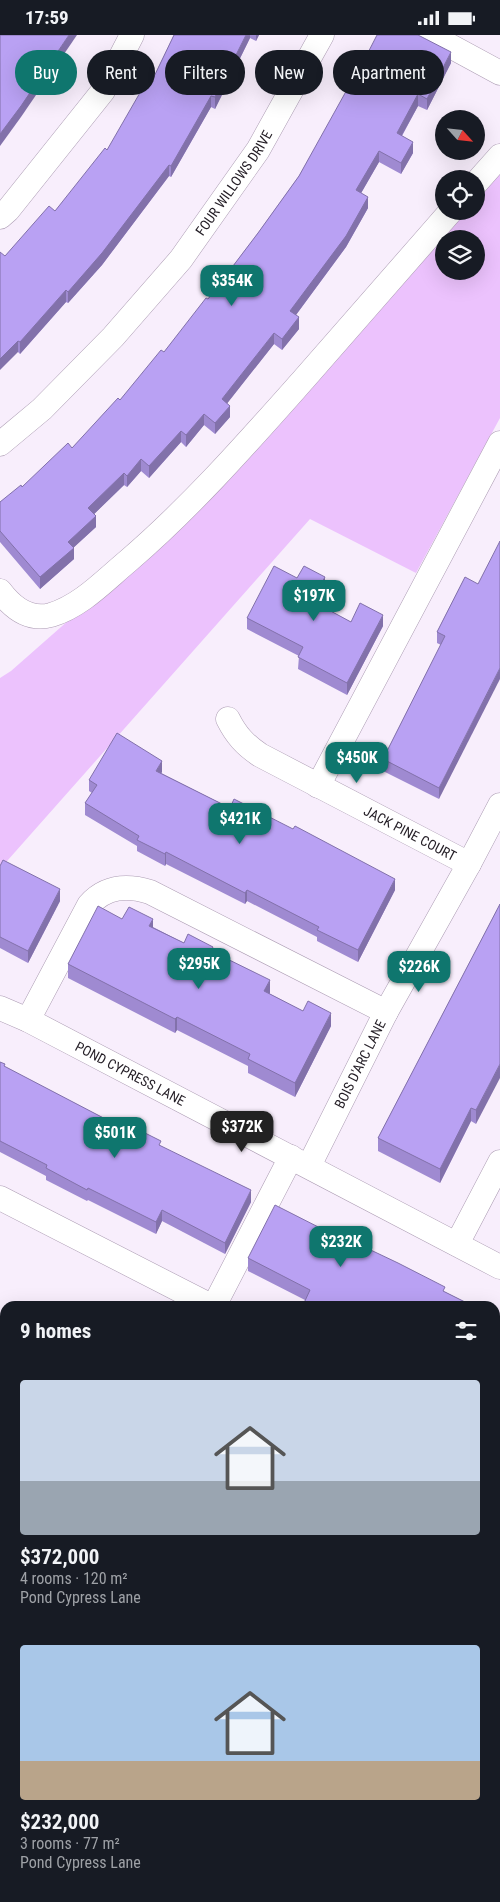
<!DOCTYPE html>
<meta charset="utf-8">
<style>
:root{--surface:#171b24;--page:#20242c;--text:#f1f3f6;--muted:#9ea1a6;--accent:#0f766e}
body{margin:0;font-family:"Roboto Condensed",sans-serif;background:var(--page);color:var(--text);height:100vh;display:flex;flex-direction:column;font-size:19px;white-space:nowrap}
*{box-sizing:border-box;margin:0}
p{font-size:16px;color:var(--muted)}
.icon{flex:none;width:28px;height:28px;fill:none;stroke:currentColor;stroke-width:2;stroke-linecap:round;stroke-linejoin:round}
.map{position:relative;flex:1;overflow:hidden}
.side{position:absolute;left:0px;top:1266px;width:500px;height:601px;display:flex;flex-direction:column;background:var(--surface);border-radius:15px 15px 0 0;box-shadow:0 5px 20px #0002}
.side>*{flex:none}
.hud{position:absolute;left:15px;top:15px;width:470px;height:45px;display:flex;gap:10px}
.needle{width:32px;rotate:117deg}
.fabs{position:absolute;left:435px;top:75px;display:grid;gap:10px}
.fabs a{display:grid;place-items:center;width:50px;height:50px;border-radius:50%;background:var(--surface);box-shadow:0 5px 20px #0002;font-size:25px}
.price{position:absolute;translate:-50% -42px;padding:0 11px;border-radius:10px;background:var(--accent);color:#fff;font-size:16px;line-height:32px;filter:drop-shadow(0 1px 2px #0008)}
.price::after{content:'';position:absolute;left:50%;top:30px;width:15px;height:11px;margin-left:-8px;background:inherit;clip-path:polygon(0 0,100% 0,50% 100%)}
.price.current{background:#222;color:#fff}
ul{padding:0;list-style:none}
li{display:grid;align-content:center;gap:10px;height:265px;padding:0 20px}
li span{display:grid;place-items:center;height:155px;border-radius:5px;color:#555}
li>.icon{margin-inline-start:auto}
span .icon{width:90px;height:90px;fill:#fffc;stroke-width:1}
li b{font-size:21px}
h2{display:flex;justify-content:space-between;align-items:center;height:60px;padding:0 20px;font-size:21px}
.pill{padding:0 18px;border-radius:22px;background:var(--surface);box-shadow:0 5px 20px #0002;font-size:18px;line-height:45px}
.pill.current{background:var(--accent);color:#fff}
.status{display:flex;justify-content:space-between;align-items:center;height:35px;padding:0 25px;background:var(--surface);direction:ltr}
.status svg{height:14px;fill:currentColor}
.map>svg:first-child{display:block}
.green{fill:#ecc2fd;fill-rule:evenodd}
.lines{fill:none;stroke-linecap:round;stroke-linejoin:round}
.minor-casing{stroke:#ac9cb3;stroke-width:25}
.minor{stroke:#fff;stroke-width:24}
.wall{fill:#9f8ad1}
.shaded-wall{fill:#8271aa}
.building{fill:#b9a1f3;stroke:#8271aa}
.labels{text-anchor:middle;stroke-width:4.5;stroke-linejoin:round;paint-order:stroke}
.street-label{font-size:14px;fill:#231d25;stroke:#fff}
</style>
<div class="status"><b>17:59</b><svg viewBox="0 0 49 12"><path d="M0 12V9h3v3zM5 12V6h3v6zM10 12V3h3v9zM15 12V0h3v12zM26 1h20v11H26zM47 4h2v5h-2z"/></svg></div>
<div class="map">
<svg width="500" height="1867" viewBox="0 0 500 1867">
<rect width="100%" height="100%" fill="#f8eefc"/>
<path class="green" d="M500,131V383L416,538L310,484L0,834V643L11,636L228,445L461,176H476V159ZM444,204H476V236H444Z"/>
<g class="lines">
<defs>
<g id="minor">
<path d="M430,0L500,38"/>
<path d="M476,148L500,121"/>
<path d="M0,182L8,175L103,56L132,0"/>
<path id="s1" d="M0,409L42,374L113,302L181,224L258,115L322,0"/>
<path d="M0,556C12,572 29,586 51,580C81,571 104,546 128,526C192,471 248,407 304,344C353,288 402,232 451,176"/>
<path id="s2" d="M228,684C236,700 245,710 260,720L469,829"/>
<path d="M318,751L500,408"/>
<path id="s3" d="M0,973L28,985L500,1232"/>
<path d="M28,985L89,870C106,851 127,850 150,857L386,977"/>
<path id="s4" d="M309,1131L386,977L469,829L500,770"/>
<path d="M0,1163L211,1271"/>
<path d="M457,1209L500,1127"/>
<path d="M214,1271L291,1122"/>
<path d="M495,1418L500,1420"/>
</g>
</defs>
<use href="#minor" class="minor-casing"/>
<use href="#minor" class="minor"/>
</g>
<g class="wall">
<path d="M174,0H259L256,6L250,3L215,74L211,72L171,142L169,141L102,230L68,268L66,267L20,319L18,317L5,221L55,176L107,115L149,52Z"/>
<path d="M451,28L427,75L418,71L402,101L413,118L401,139L379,127L361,158L368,173L346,212L296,280L299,294L282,315L274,309L227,368L230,382L215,399L204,390L186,412L181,407L149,443L141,436L127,452L124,450L94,479L96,492L73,513L74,524L40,554L0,507V467L22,452L72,413L120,365L164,317L208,264L258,198L299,141L355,43Z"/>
<path d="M465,542L439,764L383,736V724L441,610L437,608V597Z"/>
<path d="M297,543L325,553L317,569L351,587L383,591L347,660L298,634L299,621L247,594V583Z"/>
<path d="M162,737L161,738L230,773L395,855L358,927L317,906V902L247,866L245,869L166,829L165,831L137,816V811L85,780V768L92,758L89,756V745Z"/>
<path d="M0,831L60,866L28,928L0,913Z"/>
<path d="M500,869L476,1089L471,1086L440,1148L378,1116V1103Z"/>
<path d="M122,884L153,892L184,908L213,917L270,959L331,991L295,1062L248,1038V1031L177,995L175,998L68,943V929Z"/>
<path d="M0,1027L5,1032L138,1101L161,1111L251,1167L225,1219L162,1186L156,1199L88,1165L87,1166L46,1145V1141L0,1117Z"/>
<path d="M248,1223L445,1257L473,1271H304V1268L305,1265L248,1236Z"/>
<path d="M495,1282L500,1285V1380L495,1377Z"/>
</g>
<g class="shaded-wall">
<path d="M69,0H77L21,82L0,111V99Z"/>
<path d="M246,0H250V3L215,74V62Z"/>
<path d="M256,0H259L256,6Z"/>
<path d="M451,17V28L427,75V64Z"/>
<path d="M418,59V71L397,109V98Z"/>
<path d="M211,61V72L171,142V131Z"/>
<path d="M413,107V118L401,139V128Z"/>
<path d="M379,116V127L356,167V155Z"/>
<path d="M169,130V141L102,230L68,268V257Z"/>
<path d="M368,162V173L346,212L290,288V276Z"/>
<path d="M66,255V267L20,319V307Z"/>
<path d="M299,282V294L282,315V304Z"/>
<path d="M274,298V309L222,375V364Z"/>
<path d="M18,306V317L0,335V324Z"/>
<path d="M230,371V382L215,399V388Z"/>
<path d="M204,379V390L186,412V400Z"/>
<path d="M181,396V407L149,443V431Z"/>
<path d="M141,424V436L127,452V441Z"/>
<path d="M124,438V450L88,485V473Z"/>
<path d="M96,481V492L72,514L74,513V524L40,554V542L68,507Z"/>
<path d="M325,542V553L312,578V566Z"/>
<path d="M383,580V591L347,660V648Z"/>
<path d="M500,633V644L439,764V753Z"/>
<path d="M162,726V737L156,747V736Z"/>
<path d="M166,817V829L165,831V819Z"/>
<path d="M395,844V855L358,927V915Z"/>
<path d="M60,854V866L28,928V916Z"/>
<path d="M247,855V866L245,869V858Z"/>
<path d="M153,884V898L149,891Z"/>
<path d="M270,945V959L264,956Z"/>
<path d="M331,978V991L295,1062V1048Z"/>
<path d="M177,982V995L175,998V984Z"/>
<path d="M500,1029V1043L476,1089V1075Z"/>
<path d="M471,1073V1086L440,1148V1134Z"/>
<path d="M251,1155V1167L225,1219V1208Z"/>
<path d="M162,1175V1186L156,1199V1187Z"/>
</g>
<g class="building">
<path d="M0,0H69L21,71L0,99Z"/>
<path d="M174,0H246L215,62L211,61L171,131L169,130L102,218L68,257L66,255L20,307L18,306L0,324V217L5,221L49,171L55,176L105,113L107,115L145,49L149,52Z"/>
<path d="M377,0H418L451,17L427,64L418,59L397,98L413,107L401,128L379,116L356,155L368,162L346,201L290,276L299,282L282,304L274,298L222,364L230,371L215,388L204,379L186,400L181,396L149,431L141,424L127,441L124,438L88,473L96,481L68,507L74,513L40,542L0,496V467L21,450L22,452L68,408L72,413L118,363L120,365L161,315L164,317L206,263L208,264L258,198L299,141L354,42L355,43Z"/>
<path d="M500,506V633L439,753L383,724L445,601L437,597L465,542L478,549Z"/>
<path d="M274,531L297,543L304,531L325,542L312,566L351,587L360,568L383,580L347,648L298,622L303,612L247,583Z"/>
<path d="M117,698L162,726L156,736L230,773L234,764L293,794L295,791L395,844L358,915L317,895L319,892L247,855L245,858L166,817L165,819L137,805L139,801L85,768L97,750L89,745Z"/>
<path d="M3,825L60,854L28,916L0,902V831Z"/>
<path d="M500,869V1029L476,1075L471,1073L440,1134L378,1103Z"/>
<path d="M98,871L122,884L129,872L153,884L149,891L184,908L188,899L213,912L211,916L270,945L264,956L303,976L308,966L331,978L295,1048L248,1024L250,1019L177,982L175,984L68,929Z"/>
<path d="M0,1027L5,1029L4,1031L138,1101L141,1096L161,1106L159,1110L251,1155L225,1208L162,1175L156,1187L88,1153L87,1155L46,1133L47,1130L0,1106Z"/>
<path d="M275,1170L336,1201L337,1199L398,1228L445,1252L443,1256L473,1271H337L331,1269L330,1271H311L304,1268L310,1255L248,1223Z"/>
<path d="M495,1282L500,1285V1367L495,1365Z"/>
</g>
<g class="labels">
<g class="street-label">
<text dy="5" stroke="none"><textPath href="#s1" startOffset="352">FOUR WILLOWS DRIVE</textPath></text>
<text dy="5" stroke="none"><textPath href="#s2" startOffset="218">JACK PINE COURT</textPath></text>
<text dy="5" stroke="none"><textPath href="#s4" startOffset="114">BOIS D'ARC LANE</textPath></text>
<text dy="5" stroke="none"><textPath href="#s3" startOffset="146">POND CYPRESS LANE</textPath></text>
</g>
</g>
</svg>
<div class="fabs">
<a><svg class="needle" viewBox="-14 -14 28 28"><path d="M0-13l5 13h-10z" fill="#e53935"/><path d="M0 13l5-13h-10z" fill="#9ea1a6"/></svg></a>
<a><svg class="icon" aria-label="locate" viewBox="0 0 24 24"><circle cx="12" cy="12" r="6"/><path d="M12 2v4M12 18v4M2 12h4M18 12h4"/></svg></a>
<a><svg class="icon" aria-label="layers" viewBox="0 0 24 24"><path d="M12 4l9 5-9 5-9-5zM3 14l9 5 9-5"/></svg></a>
</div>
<b class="price" style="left:232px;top:272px">$354K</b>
<b class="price" style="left:314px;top:587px">$197K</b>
<b class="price" style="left:357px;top:749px">$450K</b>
<b class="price" style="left:240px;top:810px">$421K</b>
<b class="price" style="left:199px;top:955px">$295K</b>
<b class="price" style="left:419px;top:958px">$226K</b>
<b class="price current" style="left:242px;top:1118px">$372K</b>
<b class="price" style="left:115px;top:1124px">$501K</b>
<b class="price" style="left:341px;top:1233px">$232K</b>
<div class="hud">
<a class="pill current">Buy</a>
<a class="pill">Rent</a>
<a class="pill">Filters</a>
<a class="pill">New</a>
<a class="pill">Apartment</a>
</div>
<section class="side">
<h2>9 homes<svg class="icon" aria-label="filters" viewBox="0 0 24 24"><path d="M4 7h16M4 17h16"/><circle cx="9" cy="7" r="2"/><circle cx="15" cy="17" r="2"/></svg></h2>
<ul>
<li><span style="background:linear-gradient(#c9d6e8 65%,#9aa5b1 0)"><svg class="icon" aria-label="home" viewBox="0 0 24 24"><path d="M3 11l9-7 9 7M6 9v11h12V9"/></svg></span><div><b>$372,000</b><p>4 rooms · 120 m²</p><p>Pond Cypress Lane</p></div></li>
<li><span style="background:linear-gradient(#a9c7e8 75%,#b9a48a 0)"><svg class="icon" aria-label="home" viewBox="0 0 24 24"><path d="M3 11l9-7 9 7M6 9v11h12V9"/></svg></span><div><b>$232,000</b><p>3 rooms · 77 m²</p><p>Pond Cypress Lane</p></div></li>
</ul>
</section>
</div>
